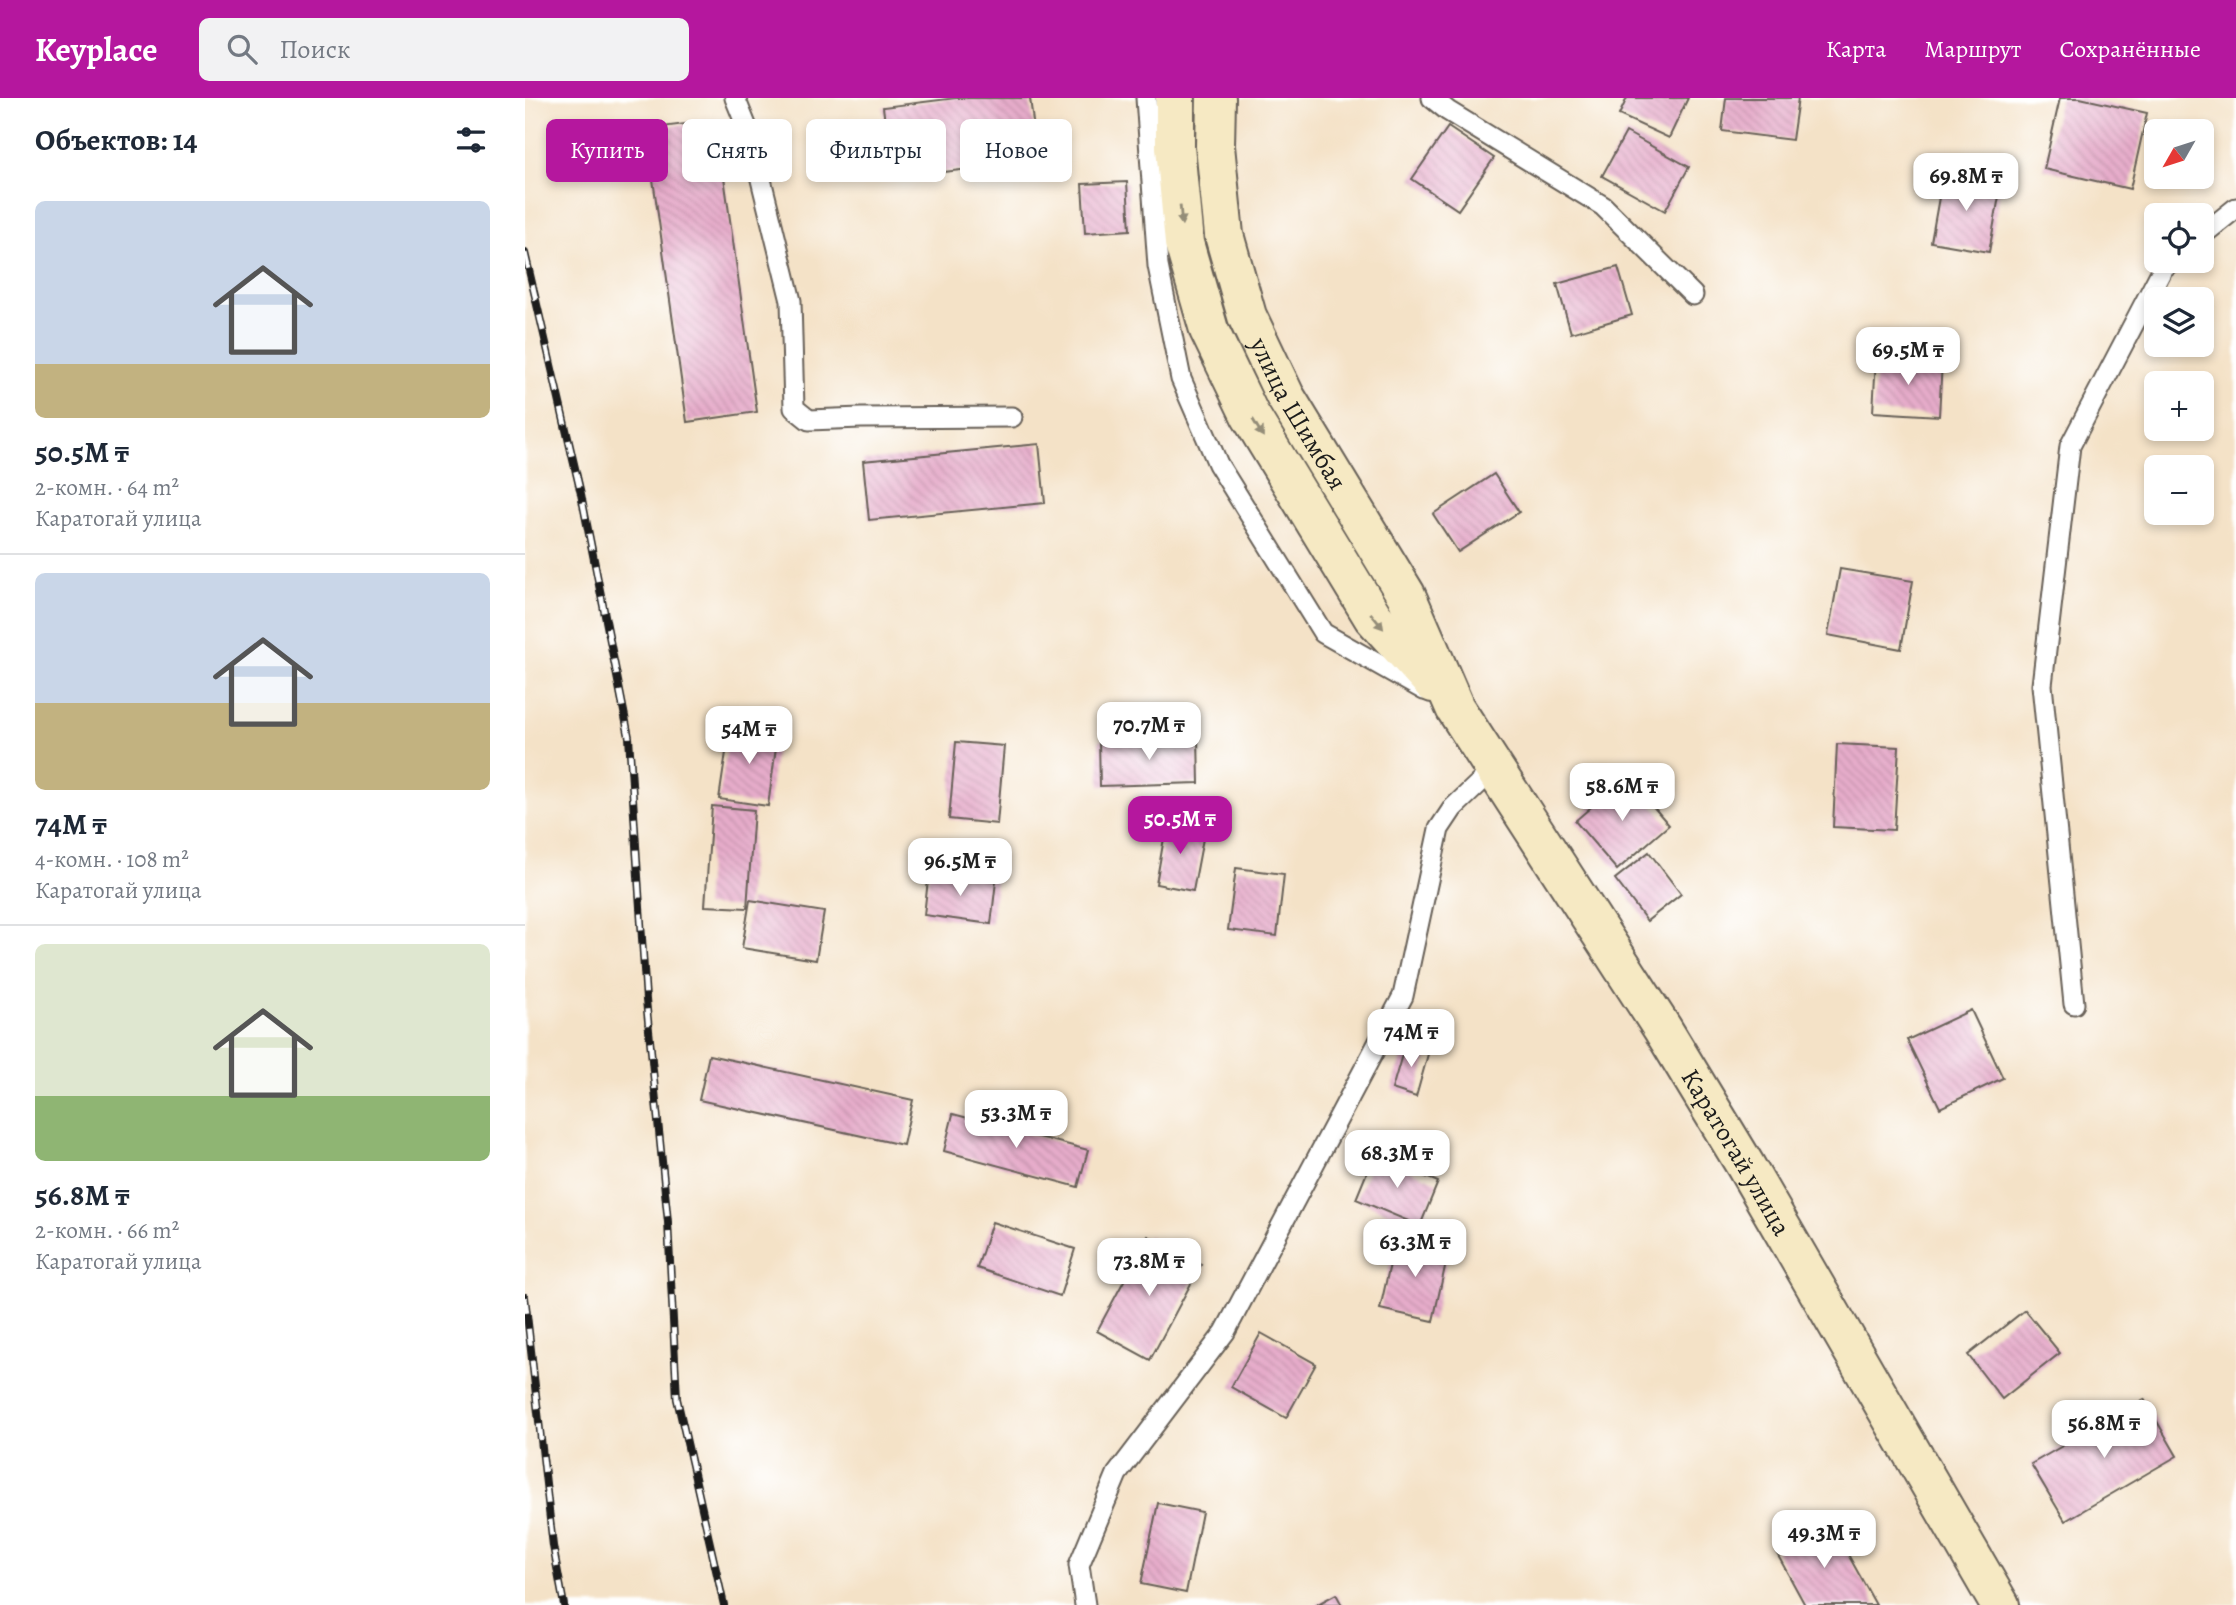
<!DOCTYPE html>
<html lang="ru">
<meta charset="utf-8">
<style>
:root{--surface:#fff;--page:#f2f2f3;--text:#1f2937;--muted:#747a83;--line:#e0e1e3;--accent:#b5179e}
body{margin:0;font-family:Alegreya,serif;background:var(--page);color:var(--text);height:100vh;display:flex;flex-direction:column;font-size:26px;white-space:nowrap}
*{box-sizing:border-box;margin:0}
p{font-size:23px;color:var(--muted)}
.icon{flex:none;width:38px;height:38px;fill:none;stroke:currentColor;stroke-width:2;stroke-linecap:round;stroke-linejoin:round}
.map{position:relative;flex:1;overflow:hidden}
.panel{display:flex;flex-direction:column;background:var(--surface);width:525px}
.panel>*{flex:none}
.top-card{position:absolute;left:21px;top:21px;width:665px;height:63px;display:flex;gap:14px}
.needle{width:46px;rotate:231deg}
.fabs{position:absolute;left:1619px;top:21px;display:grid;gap:14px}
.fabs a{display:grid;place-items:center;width:70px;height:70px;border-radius:10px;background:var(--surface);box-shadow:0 4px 10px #0003;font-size:35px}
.price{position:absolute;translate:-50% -60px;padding:0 16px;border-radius:14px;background:#fff;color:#222;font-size:23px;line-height:46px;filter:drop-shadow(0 2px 4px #0008)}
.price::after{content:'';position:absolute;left:50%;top:42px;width:21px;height:16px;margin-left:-10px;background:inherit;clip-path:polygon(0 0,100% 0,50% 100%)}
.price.active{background:var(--accent);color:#fff}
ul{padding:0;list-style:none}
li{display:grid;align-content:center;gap:14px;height:371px;padding:0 35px}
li+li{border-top:2px solid var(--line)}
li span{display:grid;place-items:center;height:217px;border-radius:10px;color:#555}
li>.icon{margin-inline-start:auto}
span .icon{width:126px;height:126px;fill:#fffc;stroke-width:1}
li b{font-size:30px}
h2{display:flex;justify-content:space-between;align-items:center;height:84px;padding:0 35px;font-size:30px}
.tag{padding:0 24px;border-radius:10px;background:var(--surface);box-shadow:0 4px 10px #0003;font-size:24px;line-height:63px}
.tag.active{background:var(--accent);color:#fff}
header{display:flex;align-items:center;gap:42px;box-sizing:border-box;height:98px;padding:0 35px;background:var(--accent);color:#fff}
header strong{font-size:33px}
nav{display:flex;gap:38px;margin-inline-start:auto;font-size:24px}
.search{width:490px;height:63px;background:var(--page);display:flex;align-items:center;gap:18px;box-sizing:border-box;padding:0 24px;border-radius:10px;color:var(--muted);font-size:26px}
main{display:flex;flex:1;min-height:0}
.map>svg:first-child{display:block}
.building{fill:url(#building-back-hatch)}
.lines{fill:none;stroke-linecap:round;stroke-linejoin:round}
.service-casing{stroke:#686158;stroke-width:23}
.secondary-casing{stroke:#686158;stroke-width:42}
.service{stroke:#fff;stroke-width:19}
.secondary{stroke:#f6e9c3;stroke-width:38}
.rail-casing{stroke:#1c1c1c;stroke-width:8}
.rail{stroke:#fff;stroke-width:5;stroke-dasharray:16;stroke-linecap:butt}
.oneway{fill:#948d78}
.labels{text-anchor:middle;stroke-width:5;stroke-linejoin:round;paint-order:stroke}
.street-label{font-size:26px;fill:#1c1c1c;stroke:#fff}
</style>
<header>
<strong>Keyplace</strong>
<div class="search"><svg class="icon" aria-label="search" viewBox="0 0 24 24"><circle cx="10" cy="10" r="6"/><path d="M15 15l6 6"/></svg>Поиск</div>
<nav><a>Карта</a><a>Маршрут</a><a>Сохранённые</a></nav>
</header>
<main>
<section class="panel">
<h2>Объектов: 14<svg class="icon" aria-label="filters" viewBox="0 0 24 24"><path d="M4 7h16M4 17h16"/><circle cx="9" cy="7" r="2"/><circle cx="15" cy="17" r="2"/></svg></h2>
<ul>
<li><span style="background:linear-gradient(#c9d6e8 75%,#c2b280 0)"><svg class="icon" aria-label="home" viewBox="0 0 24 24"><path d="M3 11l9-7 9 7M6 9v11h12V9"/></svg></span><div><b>50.5M ₸</b><p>2-комн. · 64 m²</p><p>Каратогай улица</p></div></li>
<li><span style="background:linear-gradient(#c9d6e8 60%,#c2b280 0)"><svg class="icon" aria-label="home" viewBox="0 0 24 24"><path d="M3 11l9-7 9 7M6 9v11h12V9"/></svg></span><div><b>74M ₸</b><p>4-комн. · 108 m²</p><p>Каратогай улица</p></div></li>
<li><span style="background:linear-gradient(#dfe7d0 70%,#8fb573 0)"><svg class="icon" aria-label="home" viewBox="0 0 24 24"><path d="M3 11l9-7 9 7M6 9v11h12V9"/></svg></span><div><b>56.8M ₸</b><p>2-комн. · 66 m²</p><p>Каратогай улица</p></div></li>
</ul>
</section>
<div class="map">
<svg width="1711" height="1507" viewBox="0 0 1711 1507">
<defs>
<pattern id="building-back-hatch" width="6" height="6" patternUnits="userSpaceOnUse" patternTransform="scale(1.75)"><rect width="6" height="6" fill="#e6acca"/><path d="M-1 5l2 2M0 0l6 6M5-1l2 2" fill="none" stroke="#c593ad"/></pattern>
</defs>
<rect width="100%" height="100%" fill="#fff"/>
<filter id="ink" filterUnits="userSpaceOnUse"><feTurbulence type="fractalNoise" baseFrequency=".0143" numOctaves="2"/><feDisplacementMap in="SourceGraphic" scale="14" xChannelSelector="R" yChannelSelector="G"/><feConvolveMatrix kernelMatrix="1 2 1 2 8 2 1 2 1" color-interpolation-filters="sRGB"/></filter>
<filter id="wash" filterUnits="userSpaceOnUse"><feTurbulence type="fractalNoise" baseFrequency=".00686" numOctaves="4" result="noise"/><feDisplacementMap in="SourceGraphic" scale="28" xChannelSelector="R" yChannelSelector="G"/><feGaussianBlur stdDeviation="1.57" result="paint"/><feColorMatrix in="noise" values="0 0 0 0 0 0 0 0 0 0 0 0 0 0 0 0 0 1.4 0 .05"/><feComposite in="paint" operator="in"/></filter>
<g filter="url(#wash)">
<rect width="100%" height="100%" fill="#f4e2c7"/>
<g id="blocks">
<g class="building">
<path d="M431,0H505L513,63L367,80L358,9Z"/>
<path d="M1102,0H1163L1144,40L1094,17Z"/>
<path d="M1201,0H1273L1267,42L1197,33Z"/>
<path d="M1535,0H1555L1622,15L1605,91L1519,71Z"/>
<path d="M191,22L232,314L162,324L121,31Z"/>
<path d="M923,29L969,60L933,112L887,81Z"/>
<path d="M1101,34L1164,69L1140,113L1077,78Z"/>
<path d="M1418,77L1476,87L1464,154L1406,144Z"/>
<path d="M602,84L605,132L560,135L557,86Z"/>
<path d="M1093,169L1107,217L1046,235L1032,186Z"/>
<path d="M1351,260L1417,263L1414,318L1348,314Z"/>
<path d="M514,346L520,405L344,422L338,363Z"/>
<path d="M969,376L994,414L933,454L908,416Z"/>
<path d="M1315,471L1388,483L1376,551L1303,537Z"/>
<path d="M205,628L253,635L243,708L194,701Z"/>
<path d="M673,639L674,685L575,688L574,642Z"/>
<path d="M431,644L479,648L472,726L424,721Z"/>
<path d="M1312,646L1374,649L1369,732L1308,729Z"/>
<path d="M1102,678L1144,727L1092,772L1050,723Z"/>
<path d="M187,708L229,712L222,810L180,808Z"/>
<path d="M642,723L680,730L668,793L631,786Z"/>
<path d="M1124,754L1156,796L1122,823L1090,781Z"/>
<path d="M711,770L759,776L752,838L703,832Z"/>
<path d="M404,774L471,783L466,826L399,817Z"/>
<path d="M225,802L299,814L291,862L217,850Z"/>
<path d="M1446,912L1478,980L1415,1010L1382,942Z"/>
<path d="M881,943L905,949L891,999L867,991Z"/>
<path d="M184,957L388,1002L378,1047L174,1002Z"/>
<path d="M428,1016L563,1052L553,1089L419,1053Z"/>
<path d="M849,1057L913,1084L895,1128L831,1101Z"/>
<path d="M467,1124L550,1151L535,1198L452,1170Z"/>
<path d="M623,1138L676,1167L625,1262L572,1233Z"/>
<path d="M871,1139L924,1151L908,1223L855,1211Z"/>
<path d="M1500,1212L1535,1255L1477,1301L1443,1257Z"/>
<path d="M736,1235L791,1266L761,1320L706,1289Z"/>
<path d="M1619,1301L1652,1358L1540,1423L1506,1366Z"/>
<path d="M633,1405L677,1414L661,1495L616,1486Z"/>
<path d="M1305,1424L1351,1507H1280L1251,1454Z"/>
<path d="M811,1496L817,1507H791Z"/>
</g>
</g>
</g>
<g filter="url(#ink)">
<use href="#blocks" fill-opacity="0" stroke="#686158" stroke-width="2"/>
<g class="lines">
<defs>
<g id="service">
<path d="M210,0L225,37L266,203L269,310L284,322L336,320L487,319"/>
<path d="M621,0L633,168L656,281L693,366L798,535L899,592"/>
<path d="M907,0L923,13L1078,108L1168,197"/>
<path d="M1676,138L1711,110"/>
<path d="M1549,906L1517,587L1545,348L1638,170L1647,163"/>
<path d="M560,1507L554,1467L592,1376L700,1234L878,898L914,731L928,710L969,671"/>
</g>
<g id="secondary">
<path d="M650,0V49L659,145L684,232L725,317L848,519L908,585"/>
<path id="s1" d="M691,0L690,48L699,137L722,218L760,298L881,497L930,610L1137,930L1220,1067L1475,1507"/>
</g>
</defs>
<use href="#service" class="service-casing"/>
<use href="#secondary" class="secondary-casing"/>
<use href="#service" class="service"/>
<use href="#secondary" class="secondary"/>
<defs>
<g id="rail">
<path d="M0,155L56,396L104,639L121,902L143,1124L152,1301L199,1507"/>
<path d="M0,1199L28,1448L39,1507"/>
</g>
</defs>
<use href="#rail" class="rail-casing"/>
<use href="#rail" class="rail"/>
</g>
<defs><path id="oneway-solid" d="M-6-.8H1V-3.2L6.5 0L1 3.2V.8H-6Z" transform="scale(1.75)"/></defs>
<g class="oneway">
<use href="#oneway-solid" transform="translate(656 117) rotate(85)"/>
<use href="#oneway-solid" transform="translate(733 330) rotate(59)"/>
<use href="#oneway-solid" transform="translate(852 523) rotate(51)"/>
</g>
</g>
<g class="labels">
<g class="street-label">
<text dy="9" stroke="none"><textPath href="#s1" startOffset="332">улица Шимбая</textPath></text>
<text dy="9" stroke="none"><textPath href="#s1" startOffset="1192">Каратогай улица</textPath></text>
</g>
</g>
</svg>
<div class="fabs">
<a><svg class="needle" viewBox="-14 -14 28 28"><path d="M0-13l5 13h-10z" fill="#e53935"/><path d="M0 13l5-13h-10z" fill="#747a83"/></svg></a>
<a><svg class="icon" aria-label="locate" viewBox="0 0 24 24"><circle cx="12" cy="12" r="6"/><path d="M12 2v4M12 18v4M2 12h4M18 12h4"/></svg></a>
<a><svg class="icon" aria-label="layers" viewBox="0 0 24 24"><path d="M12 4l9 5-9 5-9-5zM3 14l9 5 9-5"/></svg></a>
<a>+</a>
<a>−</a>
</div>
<b class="price" style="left:1441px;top:115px">69.8M ₸</b>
<b class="price" style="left:1383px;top:289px">69.5M ₸</b>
<b class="price" style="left:624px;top:664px">70.7M ₸</b>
<b class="price" style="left:224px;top:668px">54M ₸</b>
<b class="price" style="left:1097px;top:725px">58.6M ₸</b>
<b class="price active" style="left:655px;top:758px">50.5M ₸</b>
<b class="price" style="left:435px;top:800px">96.5M ₸</b>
<b class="price" style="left:886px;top:971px">74M ₸</b>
<b class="price" style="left:491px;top:1052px">53.3M ₸</b>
<b class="price" style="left:872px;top:1092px">68.3M ₸</b>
<b class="price" style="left:890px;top:1181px">63.3M ₸</b>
<b class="price" style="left:624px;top:1200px">73.8M ₸</b>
<b class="price" style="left:1579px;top:1362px">56.8M ₸</b>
<b class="price" style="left:1299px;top:1472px">49.3M ₸</b>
<div class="top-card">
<a class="tag active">Купить</a>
<a class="tag">Снять</a>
<a class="tag">Фильтры</a>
<a class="tag">Новое</a>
</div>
</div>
</main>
